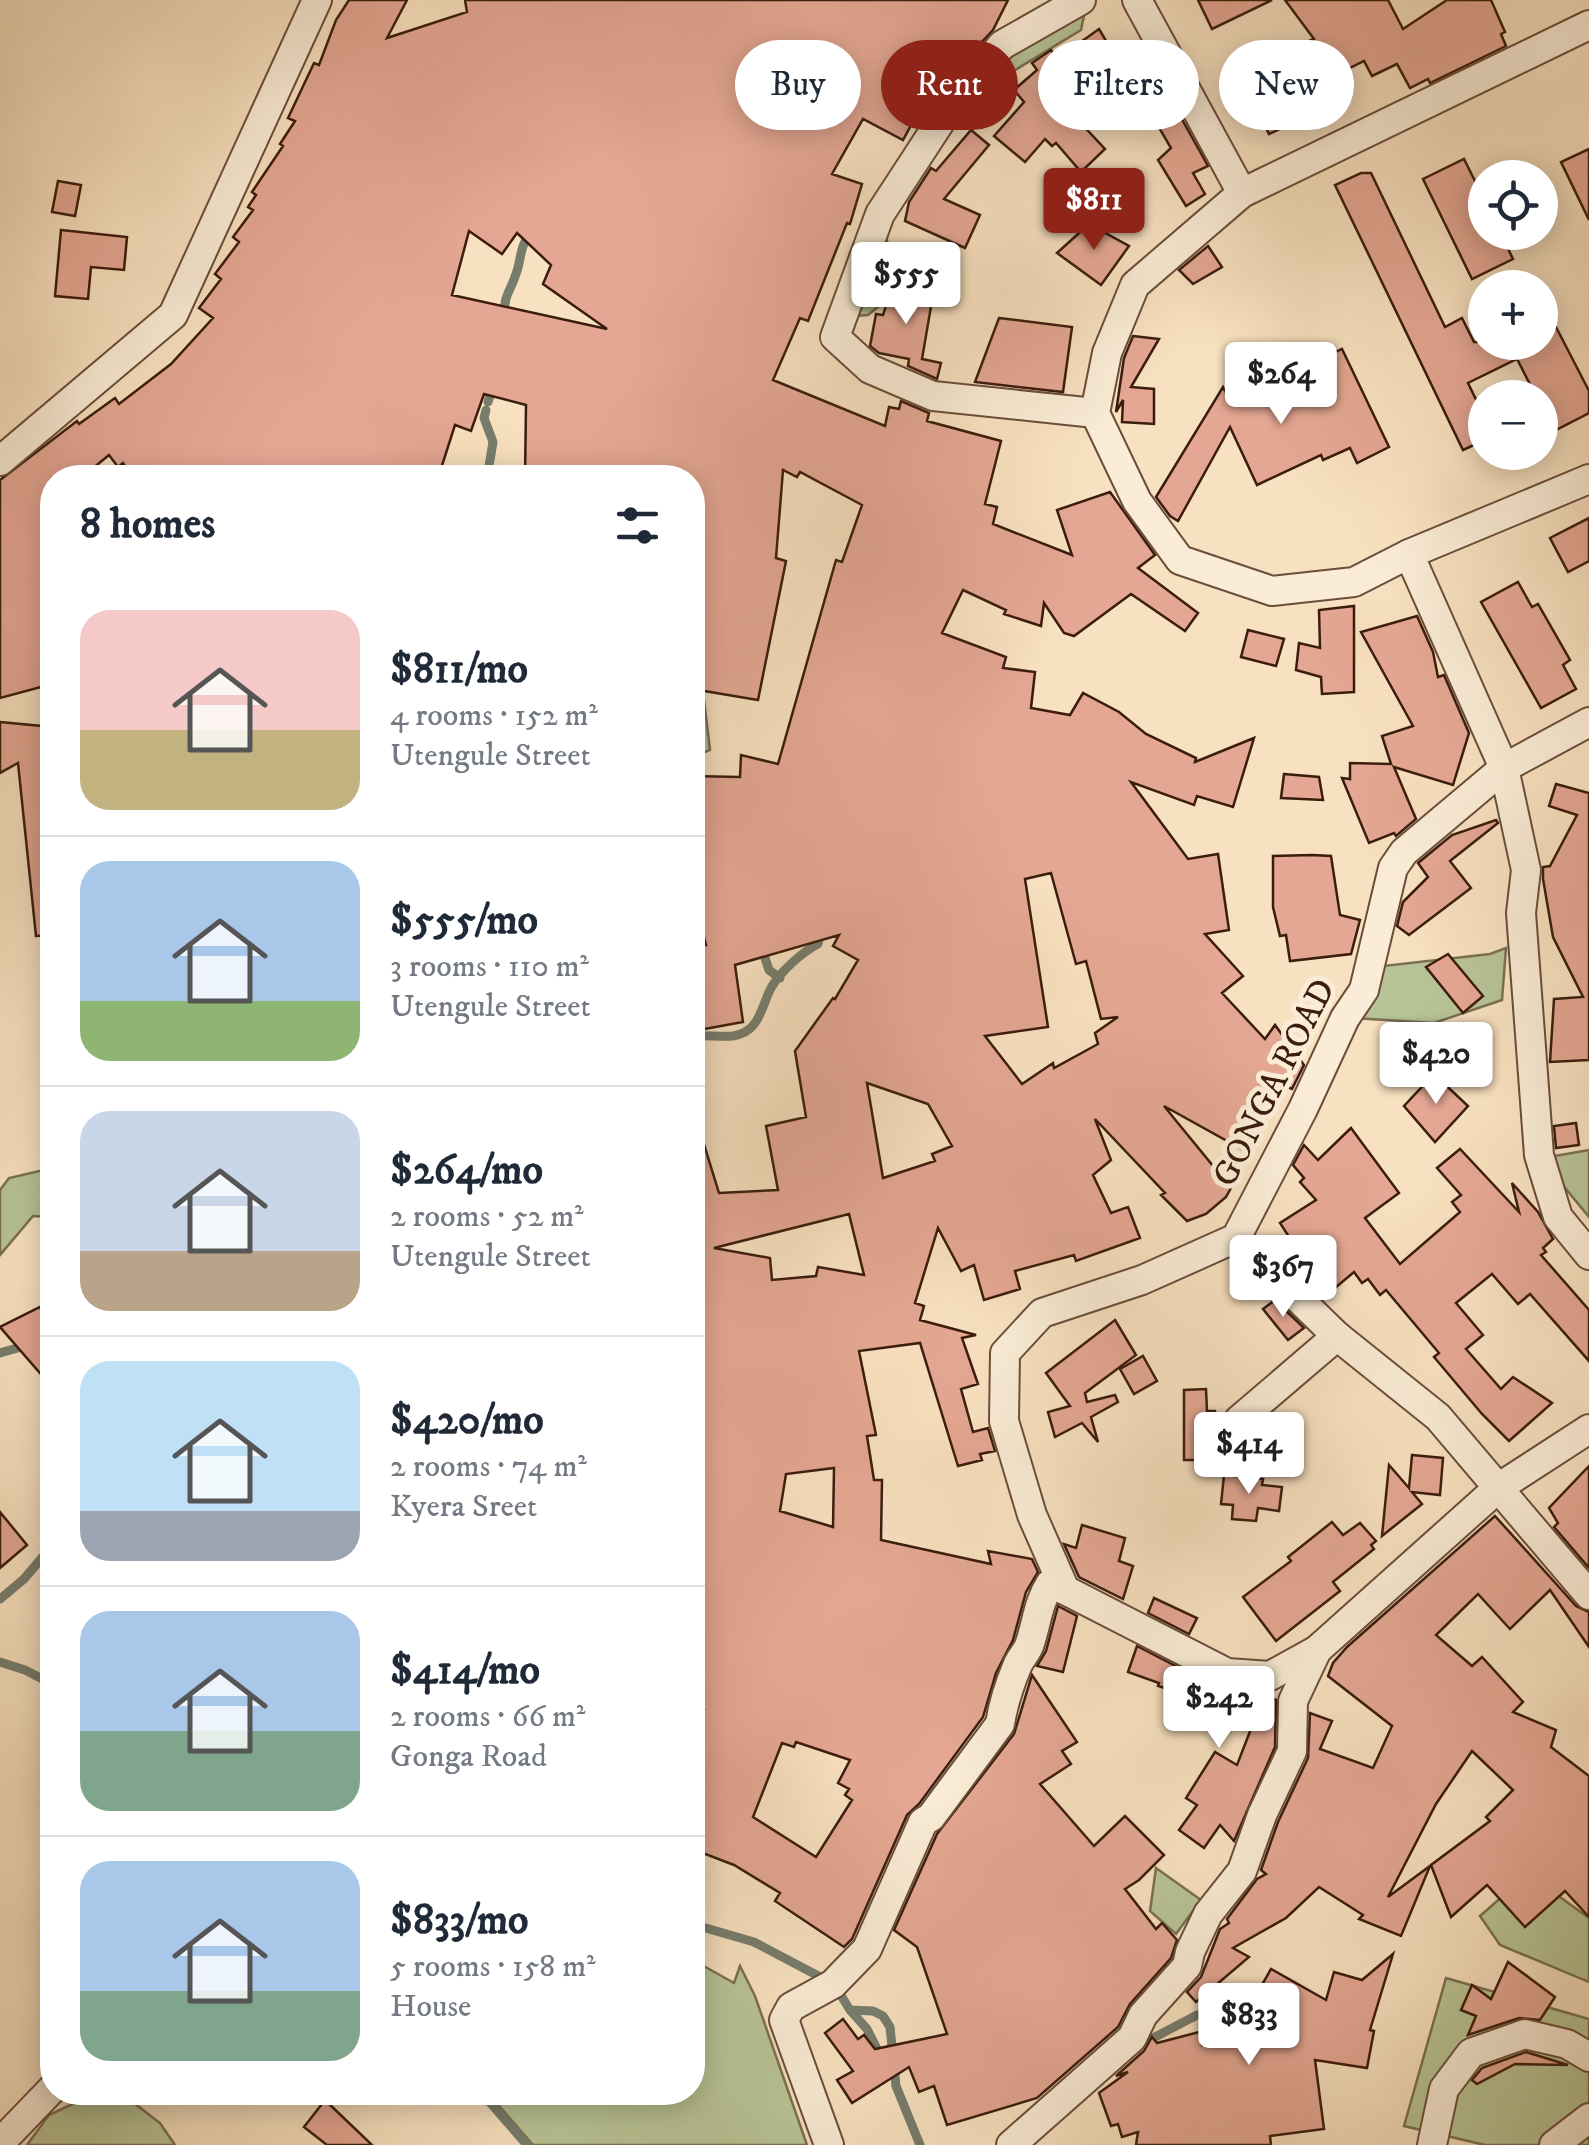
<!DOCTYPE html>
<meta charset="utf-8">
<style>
:root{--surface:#fff;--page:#f2f2f3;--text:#1f2937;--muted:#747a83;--line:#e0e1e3;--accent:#8f2418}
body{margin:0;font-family:"IM FELL DW Pica",serif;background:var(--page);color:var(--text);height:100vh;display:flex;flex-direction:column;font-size:38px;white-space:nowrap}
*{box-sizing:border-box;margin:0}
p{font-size:32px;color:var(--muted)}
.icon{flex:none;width:55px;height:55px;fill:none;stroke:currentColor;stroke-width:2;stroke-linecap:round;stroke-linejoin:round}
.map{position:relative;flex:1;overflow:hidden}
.details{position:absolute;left:40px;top:465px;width:665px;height:1640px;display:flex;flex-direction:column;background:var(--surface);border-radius:40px;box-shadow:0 5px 25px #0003}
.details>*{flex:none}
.guide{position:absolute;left:735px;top:40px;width:702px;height:90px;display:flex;gap:20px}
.tools{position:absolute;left:1468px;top:160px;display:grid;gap:20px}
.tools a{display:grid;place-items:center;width:90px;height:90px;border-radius:50%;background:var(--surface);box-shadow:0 5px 25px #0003;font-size:50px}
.price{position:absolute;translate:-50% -85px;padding:0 22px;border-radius:10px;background:#fff;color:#222;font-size:32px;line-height:65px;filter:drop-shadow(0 2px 5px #0008)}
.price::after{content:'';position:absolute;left:50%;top:60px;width:30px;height:22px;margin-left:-15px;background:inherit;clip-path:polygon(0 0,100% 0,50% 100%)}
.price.current{background:var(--accent);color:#fff}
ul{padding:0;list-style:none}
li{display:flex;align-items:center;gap:30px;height:250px;padding:0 40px}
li+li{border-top:2px solid var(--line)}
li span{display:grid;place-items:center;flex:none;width:280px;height:200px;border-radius:30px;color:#555}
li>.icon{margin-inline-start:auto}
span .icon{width:120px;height:120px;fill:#fffc;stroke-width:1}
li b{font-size:42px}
h2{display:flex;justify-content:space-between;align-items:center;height:120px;padding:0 40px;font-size:42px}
.tag{padding:0 35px;border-radius:45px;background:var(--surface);box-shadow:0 5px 25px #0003;font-size:35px;line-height:90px}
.tag.current{background:var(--accent);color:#fff}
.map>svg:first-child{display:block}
.green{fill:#b8c496;stroke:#7a7052;stroke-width:2.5}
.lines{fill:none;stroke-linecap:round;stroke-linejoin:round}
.stream{stroke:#767d6d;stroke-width:9}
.building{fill:#e4a793;stroke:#3b1c0d;stroke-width:2.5;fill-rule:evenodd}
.street-casing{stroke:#6a4d3a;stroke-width:32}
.street{stroke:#faecd6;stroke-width:28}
.labels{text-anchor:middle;stroke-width:10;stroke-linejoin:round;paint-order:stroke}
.street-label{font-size:35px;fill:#3b1c0d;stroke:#faecd6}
</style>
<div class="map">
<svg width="1589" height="2145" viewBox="0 0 1589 2145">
<rect width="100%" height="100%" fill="#f8e1c0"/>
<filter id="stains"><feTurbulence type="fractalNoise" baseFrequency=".002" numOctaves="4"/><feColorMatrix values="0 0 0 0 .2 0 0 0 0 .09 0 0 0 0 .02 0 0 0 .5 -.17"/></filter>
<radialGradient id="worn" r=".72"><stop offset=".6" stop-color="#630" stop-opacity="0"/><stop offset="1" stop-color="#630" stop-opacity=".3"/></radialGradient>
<g class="green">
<path d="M1085,11L1081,30L1012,72L1000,58Z"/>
<path d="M878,236L887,239L888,257L923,271L868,315L854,316Z"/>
<path d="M703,691L710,750L693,757V694Z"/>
<path d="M1506,948L1502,1000L1434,1023L1354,1018L1356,969L1490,954Z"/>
<path d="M1589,1150V1217L1557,1178L1549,1157Z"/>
<path d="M52,1168V1217L33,1216L0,1255V1190L9,1178Z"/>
<path d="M1156,1868L1201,1900L1176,1934L1150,1911Z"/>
<path d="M1528,1874L1589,1918V1982L1500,1945L1480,1916Z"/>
<path d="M693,1960L734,1983L740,1966L755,1996L807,2145H533L488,2093L692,2092Z"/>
<path d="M1446,1978L1589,2019V2145H1485L1404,2126Z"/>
<path d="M98,2092L121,2093L160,2123L175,2145H27L49,2115Z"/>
</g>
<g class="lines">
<g class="stream">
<path d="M504,316C504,295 510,292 516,274C522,258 519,246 531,233"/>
<path d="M488,402L494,384"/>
<path d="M486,410L484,418L493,442L487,478"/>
<path d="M432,468L487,475"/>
<path d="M761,946L769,970L780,978"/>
<path d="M692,1036C706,1035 720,1037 733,1036C760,1032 761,1007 771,988C780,972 802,952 818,944L821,929"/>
<path d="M0,1353L21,1347"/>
<path d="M0,1599L24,1579L52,1546"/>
<path d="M0,1662L25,1670L52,1684"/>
<path d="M692,1924L754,1942L828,1981"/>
<path d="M837,1989L850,2010L873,2011L883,2016L890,2027L896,2086L920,2145"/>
<path d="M850,2010L867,2029L881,2057"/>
<path d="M1138,2046L1197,2015"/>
<path d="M481,2092L527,2145"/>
</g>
</g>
<g class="building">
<path d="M349,0H407L387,38L467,12L465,0H1008L993,30L977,47L970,44L944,84L936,79L903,140L863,119L832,174L862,184L850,224L847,223L808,321L800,318L773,380L885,426L889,407L899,409L901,401L929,413L927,421L1001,441L985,504L997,507L993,524L1072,555L1057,510L1110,492L1155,555L1138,568L1198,613L1185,631L1131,594L1074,636L1064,633L1044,603L1041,626L1004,614L1006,610L963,590L942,633L1006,657L1003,668L1035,672L1031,708L1070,715L1083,693L1119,712L1146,734L1196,758L1195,762L1254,738L1233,807L1197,796L1194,805L1131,782L1188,859L1218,854L1229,930L1205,934L1243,976L1222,993L1265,1039L1275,1025L1304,1065L1292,1089L1285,1086L1247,1152L1164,1106L1231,1188L1226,1197L1206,1214L1187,1221L1161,1195L1165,1193L1095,1119L1111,1160L1093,1175L1111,1213L1128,1207L1140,1238L1076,1261L1074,1255L1015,1271L1020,1289L984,1300L974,1265L961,1271L938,1228L915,1303L924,1306L920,1320L976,1335L962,1338L978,1384L961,1389L973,1432L988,1428L995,1451L980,1454L982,1460L958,1466L920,1343L859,1351L876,1435L867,1436L874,1480H882L881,1540L991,1564L988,1551L1032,1559L1038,1572L1026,1592L1013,1640L996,1673L983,1717L919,1804L907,1815L852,1939L844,1947L775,1901L780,1893L734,1865L692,1849V1740L704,1710L692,1706V1126L698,1125L719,1193L778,1190L766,1126L806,1117L795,1051L833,998L835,999L858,960L833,946L839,935L735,965L743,1022L699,1030L692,946L706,945L692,890V776L740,777L741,755L778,764L836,560L842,562L862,505L800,472L797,477L783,470L776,558L786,561L758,700L692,689V478H525L526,405L484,394L471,431L455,425L438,478H133L123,463L118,467L109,455L81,478H52V684L0,698V480L77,421L79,424L115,398L119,404L171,364L213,318L199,308L221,279L215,274L239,242L233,237L253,210L248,207L256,195L252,192L283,146L280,144L295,121L288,118L314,63L319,65L336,20ZM469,231L502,254L517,233L551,265L543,284L607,329L452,295ZM1051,873L1076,964L1086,961L1101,1019L1118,1017L1095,1033L1098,1044L1054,1068L1053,1063L1022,1084L985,1036L1048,1027L1025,879ZM867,1083L928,1104L952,1146L932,1154L935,1161L883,1178ZM849,1214L864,1275L818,1267L816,1276L772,1280L770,1258L714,1248ZM834,1468L833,1527L780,1511L786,1474ZM796,1742L850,1760L838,1783L849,1789L845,1795L852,1800L816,1857L753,1817L782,1743L794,1747Z"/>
<path d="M1198,0H1272L1212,29Z"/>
<path d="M1285,0H1388L1403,29L1447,0H1491L1505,32L1501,34L1506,46L1430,83L1428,79L1410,88L1397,64L1372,76L1364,61L1326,80L1337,102L1269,134L1257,108L1295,91L1278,54L1314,39Z"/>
<path d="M1099,29L1135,90L1078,120L1105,149L1081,172L1056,143L1052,146L1045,139L1025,162L994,136L1024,102L1014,90L1037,70L1032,63L1051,50L1057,59Z"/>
<path d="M1165,89L1208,166L1193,173L1205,194L1186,206L1158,160L1171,148L1144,102Z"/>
<path d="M971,130L989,145L944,199L980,215L965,248L905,221L909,202L931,168L936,171Z"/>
<path d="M1589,149V220L1561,162Z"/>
<path d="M1464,159L1485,201V232H1500L1513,259L1472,279L1423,179Z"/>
<path d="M1361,173H1371L1445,327L1462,318L1474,342H1540V296L1589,391V413L1554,431L1540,398H1537L1517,359L1468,383L1485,418V440L1463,450L1335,185Z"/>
<path d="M58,181L81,185L75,216L52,212Z"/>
<path d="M1089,224L1129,246L1101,285L1057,253Z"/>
<path d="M61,230L127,237L124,270L91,267L88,299L55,296Z"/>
<path d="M1208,246L1222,267L1193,284L1179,270Z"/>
<path d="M894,281L934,289L922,359L941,363L937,379L908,366L909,359L879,353L870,346L876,314L883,315L887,302L890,303Z"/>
<path d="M999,318L1072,327L1063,392L975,382Z"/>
<path d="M1133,336L1159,339L1131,387L1154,389V424L1122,422L1123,400L1116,412L1124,358Z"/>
<path d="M1342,349L1389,447L1357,463L1350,448L1323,460L1321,455L1257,485L1230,427L1178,521L1170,516L1156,497L1223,387L1228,397L1269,378L1272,383Z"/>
<path d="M1589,518V561L1568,572L1550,538Z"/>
<path d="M1518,582L1532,607L1538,604L1570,660L1563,665L1576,689L1541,708L1481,602Z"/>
<path d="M1354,606V692L1322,694L1321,677L1296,670L1299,643L1320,648L1319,610Z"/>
<path d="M1417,616L1433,652L1438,677L1444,675L1469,733L1453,785L1394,767L1416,819L1396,836L1394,833L1369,843L1342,778L1350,779V763L1391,764L1382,736L1413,726L1361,632Z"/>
<path d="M1248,630L1284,639L1276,666L1241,657Z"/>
<path d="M0,722L52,727V935L36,936L18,763L0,773Z"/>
<path d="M1284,774L1319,777L1323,800L1281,798Z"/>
<path d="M1556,784L1589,793V1060L1550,1062L1554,999L1583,997L1553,937L1543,879V867L1550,866L1577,815L1549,806Z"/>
<path d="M1496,820L1498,823L1450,861L1471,888L1409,935L1397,926L1403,902L1428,877L1418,863L1452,835Z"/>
<path d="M1312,855L1331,856L1340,915L1360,920L1351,954L1290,961L1286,935L1280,936L1273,907V856Z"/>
<path d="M1448,954L1483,996L1463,1013L1426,967Z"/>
<path d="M1434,1074L1468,1106L1435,1142L1404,1106Z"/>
<path d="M1576,1123L1579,1145L1556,1148L1554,1126Z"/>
<path d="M1351,1128L1399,1193L1365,1218L1400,1264L1460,1212L1452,1202L1461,1195L1437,1168L1460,1149L1519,1212L1512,1183L1538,1212L1553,1239L1543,1248L1546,1252L1541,1255L1589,1310V1361L1530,1294L1518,1304L1492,1274L1456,1303L1483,1335L1466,1349L1501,1389L1513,1377L1552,1403L1509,1441L1482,1414L1434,1357L1439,1353L1386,1290L1380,1295L1368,1279L1362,1283L1354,1272L1323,1298L1302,1278L1311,1271L1280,1223L1316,1200L1300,1182L1304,1178L1293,1165L1304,1145L1318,1160Z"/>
<path d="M1275,1300L1304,1328L1288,1340L1263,1309Z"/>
<path d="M52,1306V1387L0,1327L40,1307L42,1311Z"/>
<path d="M1115,1320L1136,1355L1085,1393L1087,1402L1115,1395L1118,1402L1091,1417L1098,1442L1082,1423L1055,1437L1048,1412L1070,1406L1046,1373Z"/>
<path d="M1143,1356L1157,1381L1134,1394L1120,1369Z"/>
<path d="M1206,1389L1207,1411H1215L1216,1420H1221V1460H1184V1390Z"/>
<path d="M1412,1455L1443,1458L1440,1495L1412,1492L1422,1504L1382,1536L1389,1465L1409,1488Z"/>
<path d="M1589,1466V1568L1554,1527L1558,1523L1549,1508Z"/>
<path d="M1224,1475L1263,1479L1262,1485L1282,1487L1279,1511L1258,1508L1256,1521L1232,1519L1233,1505L1221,1504Z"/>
<path d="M0,1512L27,1545L0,1568Z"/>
<path d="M1495,1516L1576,1606L1589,1612V1647L1550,1590L1510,1629L1478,1594L1436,1635L1472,1666L1482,1657L1523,1702L1513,1712L1556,1730L1551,1747L1589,1776V1917L1565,1891L1525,1927L1487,1885L1451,1917L1431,1865L1490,1821L1486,1817L1513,1790L1472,1751L1436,1804L1388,1897L1430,1866L1401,1936L1359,1919L1363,1915L1319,1887L1286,1918L1233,1948L1249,1957L1196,2002L1187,1992L1201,1977L1220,1929L1229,1923L1227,1919L1257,1879L1266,1874L1261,1870L1278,1822L1308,1758L1310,1713L1332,1721L1320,1749L1373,1768L1392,1726L1328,1676L1333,1663L1347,1647Z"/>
<path d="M1332,1522L1343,1535L1360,1523L1376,1541L1371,1545L1374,1549L1333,1582L1340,1591L1276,1641L1243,1597L1291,1561L1288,1557Z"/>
<path d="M1082,1525L1125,1538L1119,1561L1133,1566L1123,1599L1079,1577L1064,1544L1076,1548Z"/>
<path d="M1154,1598L1197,1618L1189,1634L1148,1613Z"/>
<path d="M1058,1606L1077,1616L1063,1672L1037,1666L1046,1651Z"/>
<path d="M1137,1646L1220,1689L1244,1694L1256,1693L1276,1700L1275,1747L1234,1841L1220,1825L1204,1848L1179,1830L1197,1805L1186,1798L1215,1752L1237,1765L1256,1716L1158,1686L1159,1683L1128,1672Z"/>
<path d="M1032,1675L1077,1742L1062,1751L1071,1764L1040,1784L1094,1846L1125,1816L1164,1855L1139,1880L1125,1889L1156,1929L1162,1923L1177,1940L1171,1958L1130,2004L1118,2027L1037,2098L947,2125L934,2086L919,2092L909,2067L852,2103L837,2080L853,2071L825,2033L843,2019L858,2039L864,2035L875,2049L947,2034L917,1947L894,1930L937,1834L1014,1734Z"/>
<path d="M1393,1954L1370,2030L1374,2031L1367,2068L1315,2060L1324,2129L1270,2136L1271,2145H1136L1138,2132L1122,2137L1118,2124L1111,2126L1099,2093L1128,2072L1116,2076L1144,2051L1152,2037L1157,2043L1199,2032L1202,2045L1234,2034L1271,1969L1326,2000L1334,1972L1362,1980Z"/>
<path d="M1508,1962L1555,1997L1540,2020L1519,2018L1468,2035L1476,2016L1461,2010L1472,1985L1491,1999Z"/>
<path d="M1526,2052L1568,2065L1515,2064L1477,2084L1472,2080L1482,2068Z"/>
<path d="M325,2100L372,2145H327L304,2127Z"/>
</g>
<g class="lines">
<defs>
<g id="street">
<path d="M1081,0L1002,45L957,96L880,214L835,337L870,369L933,396L1095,413"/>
<path d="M1137,0L1242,193"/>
<path d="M1589,25L1242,193L1135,285L1107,353L1095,413L1137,501L1180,560L1272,591L1354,582L1409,554L1589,479"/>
<path d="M0,461L173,315L317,0"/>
<path d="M1409,554L1504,768L1526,870L1521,913L1539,1155L1558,1217L1589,1255"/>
<path d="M1589,722L1504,768L1404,852L1393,868L1364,990L1345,1018L1303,1109L1236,1238L1142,1280L1042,1313L1005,1353L1004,1421L1032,1515L1065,1590L1227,1673L1270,1676L1317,1650L1498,1488L1589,1429"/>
<path d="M1236,1238L1337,1336L1438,1417L1589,1595"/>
<path d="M1239,1420L1337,1336"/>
<path d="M0,2143L52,2089"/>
<path d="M829,2145L784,2020L791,2007L833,1984L867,1949L923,1822L931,1817L1000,1724C1003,1704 1010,1683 1018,1664C1022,1656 1028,1651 1030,1643C1037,1622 1038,1603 1050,1584L1065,1590"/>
<path d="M1011,2145L1132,2038L1143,2015L1187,1966L1190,1952L1208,1914L1242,1871L1262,1815L1292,1751L1293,1701L1317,1650"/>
<path d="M1432,2145L1444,2089L1471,2053L1525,2034L1567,2044L1589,2057"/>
<path d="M1554,2145L1589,2118"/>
</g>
</defs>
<use href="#street" class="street-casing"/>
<use href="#street" class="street"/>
</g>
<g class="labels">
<g class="street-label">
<text transform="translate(1273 1082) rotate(-63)" y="12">GONGA ROAD</text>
</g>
</g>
<rect width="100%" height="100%" filter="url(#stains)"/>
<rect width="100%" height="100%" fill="url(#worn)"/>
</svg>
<div class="tools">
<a><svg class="icon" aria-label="locate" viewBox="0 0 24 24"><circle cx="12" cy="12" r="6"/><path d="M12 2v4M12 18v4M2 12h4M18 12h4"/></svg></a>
<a>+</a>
<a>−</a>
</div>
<b class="price current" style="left:1094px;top:253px">$811</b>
<b class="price" style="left:906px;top:327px">$555</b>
<b class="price" style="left:1281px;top:427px">$264</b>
<b class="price" style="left:1436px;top:1107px">$420</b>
<b class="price" style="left:1283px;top:1320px">$367</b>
<b class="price" style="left:1249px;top:1497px">$414</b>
<b class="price" style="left:1219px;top:1751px">$242</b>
<b class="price" style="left:1249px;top:2068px">$833</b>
<div class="guide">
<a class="tag">Buy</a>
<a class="tag current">Rent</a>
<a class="tag">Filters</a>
<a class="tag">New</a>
</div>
<section class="details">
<h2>8 homes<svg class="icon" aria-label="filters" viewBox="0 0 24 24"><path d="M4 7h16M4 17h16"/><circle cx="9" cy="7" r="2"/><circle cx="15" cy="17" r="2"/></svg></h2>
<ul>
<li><span style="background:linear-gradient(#f6c9c9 60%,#c2b280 0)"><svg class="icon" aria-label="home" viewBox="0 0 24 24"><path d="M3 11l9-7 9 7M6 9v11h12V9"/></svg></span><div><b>$811/mo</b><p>4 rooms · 152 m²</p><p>Utengule Street</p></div></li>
<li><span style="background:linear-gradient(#a9c7e8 70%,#8fb573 0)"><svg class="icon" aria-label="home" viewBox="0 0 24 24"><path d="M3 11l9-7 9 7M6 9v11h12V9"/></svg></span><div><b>$555/mo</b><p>3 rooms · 110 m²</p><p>Utengule Street</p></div></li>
<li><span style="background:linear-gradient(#c9d6e8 70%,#b9a48a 0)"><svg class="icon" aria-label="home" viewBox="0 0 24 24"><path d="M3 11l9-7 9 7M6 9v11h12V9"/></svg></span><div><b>$264/mo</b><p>2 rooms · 52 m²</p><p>Utengule Street</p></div></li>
<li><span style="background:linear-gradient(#bfe0f5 75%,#9aa5b1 0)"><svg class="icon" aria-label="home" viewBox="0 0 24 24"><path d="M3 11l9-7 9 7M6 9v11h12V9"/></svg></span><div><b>$420/mo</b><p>2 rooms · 74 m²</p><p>Kyera Sreet</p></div></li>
<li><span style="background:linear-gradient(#a9c7e8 60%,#7fa58c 0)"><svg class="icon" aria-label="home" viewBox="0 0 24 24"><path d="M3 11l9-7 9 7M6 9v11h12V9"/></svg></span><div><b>$414/mo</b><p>2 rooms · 66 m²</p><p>Gonga Road</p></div></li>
<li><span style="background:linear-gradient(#a9c7e8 65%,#7fa58c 0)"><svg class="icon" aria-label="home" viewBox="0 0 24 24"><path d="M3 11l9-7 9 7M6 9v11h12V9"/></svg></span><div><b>$833/mo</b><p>5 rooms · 158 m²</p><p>House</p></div></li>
</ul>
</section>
</div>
